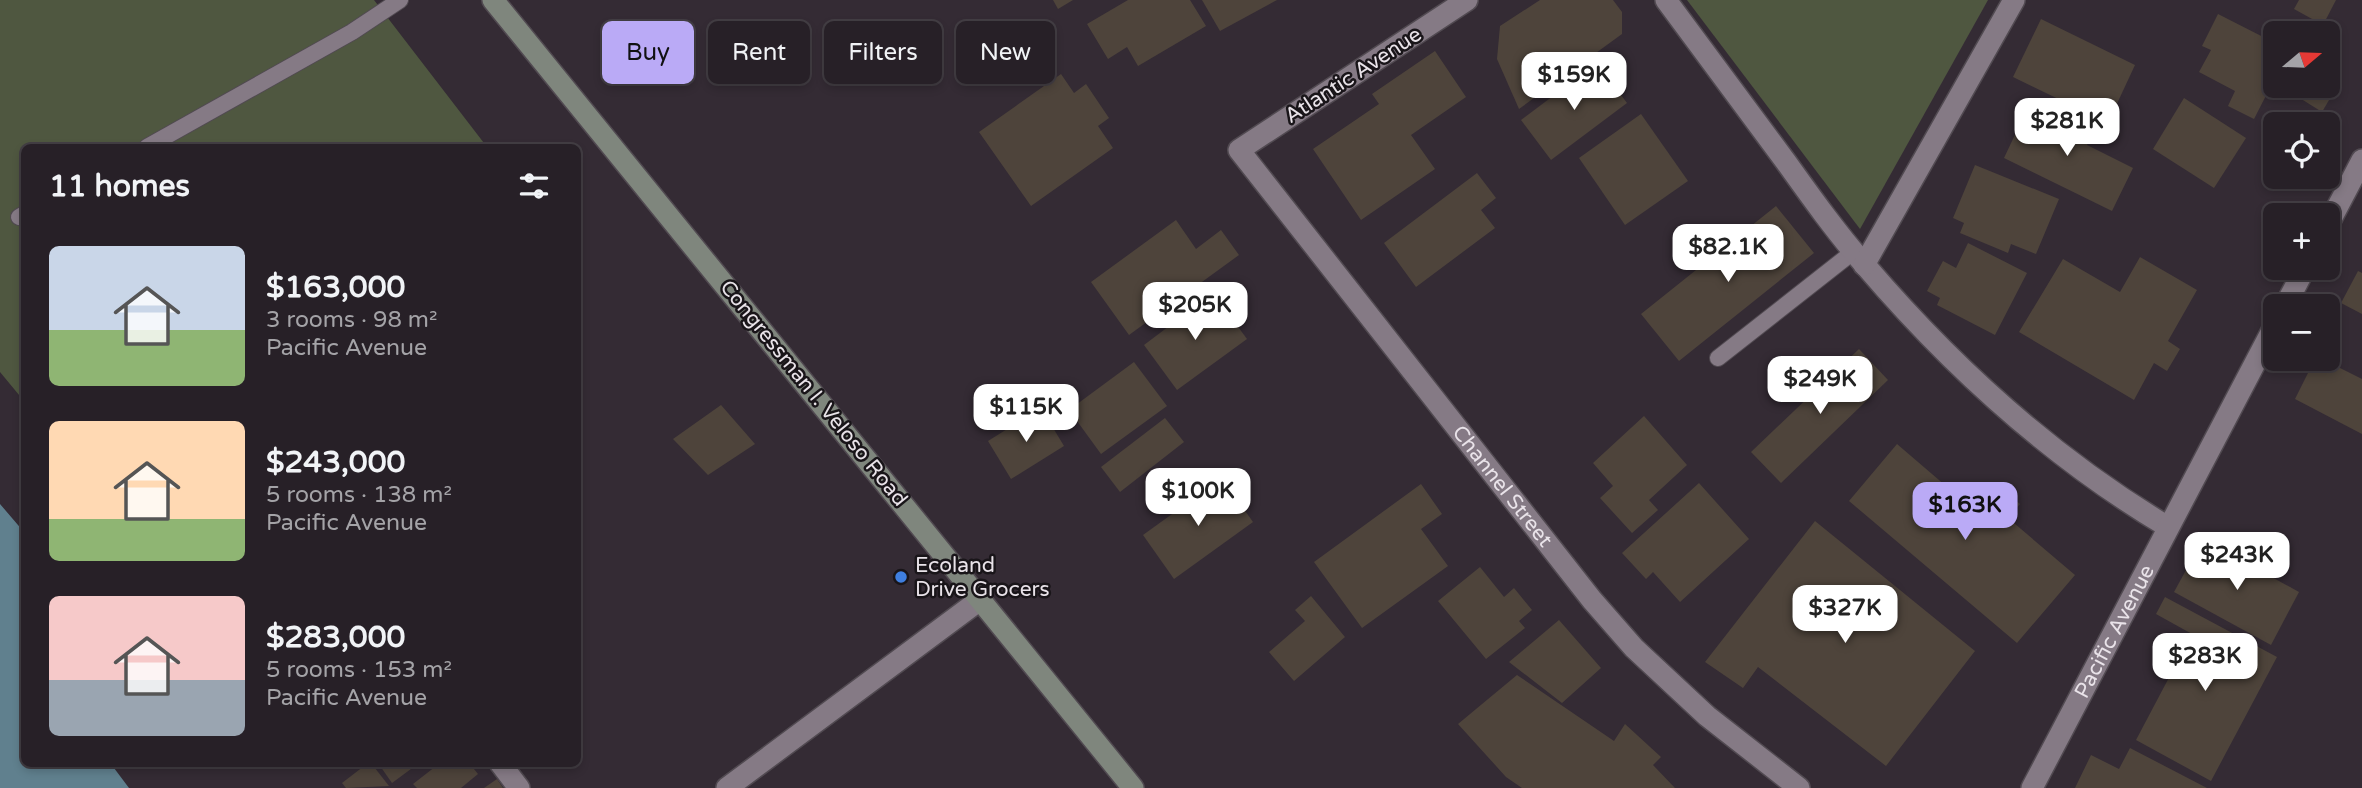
<!DOCTYPE html>
<meta charset="utf-8">
<style>
:root{--surface:#272027;--page:#332d33;--text:#f1f3f6;--muted:#a4a3a7;--line:#433e44;--accent:#baaaf6}
body{margin:0;font-family:"Varela Round",sans-serif;background:var(--page);color:var(--text);height:100vh;display:flex;flex-direction:column;font-size:26px;white-space:nowrap}
*{box-sizing:border-box;margin:0}
p{font-size:23px;color:var(--muted)}
.icon{flex:none;width:38px;height:38px;fill:none;stroke:currentColor;stroke-width:2;stroke-linecap:round;stroke-linejoin:round}
.map{position:relative;flex:1;overflow:hidden}
.side{position:absolute;left:21px;top:144px;width:560px;height:623px;display:flex;flex-direction:column;background:var(--surface);border-radius:10px;box-shadow:0 4px 10px #0003,0 0 0 2px var(--line)}
.side>*{flex:none}
.banner{position:absolute;left:602px;top:21px;width:665px;height:63px;display:flex;gap:14px}
.needle{width:46px;rotate:71deg}
.fabs{position:absolute;left:2263px;top:21px;display:grid;gap:14px}
.fabs a{display:grid;place-items:center;width:77px;height:77px;border-radius:10px;background:var(--surface);box-shadow:0 4px 10px #0003,0 0 0 2px var(--line);font-size:35px}
.price{position:absolute;translate:-50% -60px;padding:0 16px;border-radius:14px;background:#fff;color:#222;font-size:23px;line-height:46px;filter:drop-shadow(0 2px 4px #0008)}
.price::after{content:'';position:absolute;left:50%;top:42px;width:21px;height:16px;margin-left:-10px;background:inherit;clip-path:polygon(0 0,100% 0,50% 100%)}
.price.on{background:var(--accent);color:#111}
ul{padding:0;list-style:none}
li{display:flex;align-items:center;gap:21px;height:175px;padding:0 28px}
li span{display:grid;place-items:center;flex:none;width:196px;height:140px;border-radius:10px;color:#555}
li>.icon{margin-inline-start:auto}
span .icon{width:84px;height:84px;fill:#fffc;stroke-width:1}
li b{font-size:30px}
h2{display:flex;justify-content:space-between;align-items:center;height:84px;padding:0 28px;font-size:30px}
.pill{padding:0 24px;border-radius:10px;background:var(--surface);box-shadow:0 4px 10px #0003,0 0 0 2px var(--line);font-size:24px;line-height:63px}
.pill.on{background:var(--accent);color:#111}
.map>svg:first-child{display:block}
.green{fill:#4f5740}
.water{fill:#60808e}
.building{fill:#4e443b}
.lines{fill:none;stroke-linecap:round;stroke-linejoin:round}
.lane-casing{stroke:#514a51;stroke-width:18}
.street-casing{stroke:#514a51;stroke-width:24}
.secondary-casing{stroke:#514a51;stroke-width:24}
.lane{stroke:#857a85;stroke-width:16}
.street{stroke:#857a85;stroke-width:21}
.secondary{stroke:#7f867d;stroke-width:21}
.shop-dot{fill:#3f7fe0;stroke:#191519;stroke-width:2.5}
.labels{text-anchor:middle;stroke-width:5;stroke-linejoin:round;paint-order:stroke}
.street-label{font-size:21px;fill:#e9e3e9;stroke:#191519}
.poi-label{font-size:21px;fill:#e9e3e9;stroke:#191519;text-anchor:start}
</style>
<div class="map">
<svg width="2362" height="788" viewBox="0 0 2362 788">
<rect width="100%" height="100%" fill="#342b34"/>
<g class="green">
<path d="M0,0H374L487,147H24V401L0,372Z"/>
<path d="M1687,0H1988L1860,229Z"/>
</g>
<path class="water" d="M0,504L24,532V763H222L224,768H114L129,788H0Z"/>
<g class="building">
<path d="M1053,0H1073L1058,9Z"/>
<path d="M1128,0H1190L1206,26L1138,66L1127,47L1108,59L1087,24Z"/>
<path d="M1202,0H1277L1220,31Z"/>
<path d="M1540,0H1613L1622,12V34L1519,109L1497,59L1500,26Z"/>
<path d="M2299,0H2336L2323,25L2294,9Z"/>
<path d="M2218,14L2275,43V78L2254,119L2228,106L2235,91L2199,72L2211,50L2202,46Z"/>
<path d="M2041,19L2135,65L2108,123L2013,77Z"/>
<path d="M1435,51L1466,97L1411,135L1435,169L1361,220L1313,149L1379,104L1372,94Z"/>
<path d="M1597,63L1627,103L1551,160L1521,120Z"/>
<path d="M1061,74L1074,93L1086,84L1109,118L1098,126L1113,148L1031,206L979,132Z"/>
<path d="M2328,76L2339,83L2322,112L2287,90L2290,86H2328Z"/>
<path d="M2184,98L2246,138L2214,188L2153,149Z"/>
<path d="M2030,103L2093,134L2087,145L2133,168L2112,211L2004,158Z"/>
<path d="M1641,114L1688,181L1625,225L1579,158Z"/>
<path d="M1975,165L2059,199L2036,254L2011,244L2008,253L1960,233L1964,223L1953,218Z"/>
<path d="M1477,173L1496,198L1481,210L1495,228L1416,287L1384,243Z"/>
<path d="M1776,206L1814,253L1679,361L1641,314Z"/>
<path d="M1176,220L1196,249L1221,230L1239,255L1129,335L1091,282Z"/>
<path d="M1968,243L2027,273L1995,335L1937,305L1940,298L1927,291L1943,261L1956,268Z"/>
<path d="M2140,257L2197,290L2168,341L2180,349L2167,371L2154,363L2134,400L2019,332L2063,259L2120,292Z"/>
<path d="M2358,271L2362,273V314L2341,303Z"/>
<path d="M1213,293L1247,339L1177,390L1144,345Z"/>
<path d="M1859,349L1888,380L1781,483L1751,452Z"/>
<path d="M2315,359H2322L2362,379V434L2295,399Z"/>
<path d="M1134,362L1167,406L1101,454L1069,410Z"/>
<path d="M721,405L755,444L708,475L673,439Z"/>
<path d="M1041,408L1064,446L1011,479L988,441Z"/>
<path d="M1644,416L1687,465L1649,500L1658,510L1632,533L1600,498L1613,486L1593,463Z"/>
<path d="M1165,418L1184,442L1120,492L1101,467Z"/>
<path d="M1897,444L1974,510L1996,484L2020,504L2008,518L2075,575L2017,643L1849,501Z"/>
<path d="M1222,478L1253,522L1174,579L1143,535Z"/>
<path d="M1699,483L1749,539L1680,602L1653,572L1646,579L1622,553Z"/>
<path d="M1421,484L1442,514L1421,529L1448,566L1362,628L1314,562Z"/>
<path d="M1815,521L1975,651L1886,766L1758,667L1743,688L1705,662Z"/>
<path d="M2203,539L2299,592L2271,645L2174,592Z"/>
<path d="M1480,567L1504,597L1514,588L1532,610L1519,621L1525,628L1486,659L1438,601Z"/>
<path d="M1311,596L1345,637L1294,681L1269,652L1305,621L1295,610Z"/>
<path d="M2165,597L2277,657L2211,781L2136,740L2192,634L2156,614Z"/>
<path d="M1559,620L1601,668L1562,703L1509,662Z"/>
<path d="M1517,675L1614,741L1625,724L1661,757L1653,765L1675,788H1522L1506,777L1458,724Z"/>
<path d="M2130,748L2207,788H2075L2091,755L2119,769Z"/>
<path d="M368,763H371L389,786L346,788L342,783Z"/>
<path d="M378,763H419L392,783Z"/>
<path d="M440,763H469L478,774L461,788H417L413,784Z"/>
<path d="M497,779L503,788H484Z"/>
</g>
<g class="lines">
<defs>
<g id="lane">
<path d="M147,147L352,32L400,0"/>
<path d="M19,217L24,214"/>
<path d="M1718,358L1853,252"/>
</g>
<g id="street">
<path id="s1" d="M1467,0L1239,150L1592,600L1634,648L1707,716L1799,788"/>
<path d="M1666,0C1706,54 1746,108 1786,162C1811,197 1836,232 1864,264C1951,366 2052,458 2168,527"/>
<path d="M2328,225L2362,160"/>
<path d="M1864,265L2014,0"/>
<path d="M2285,306L2305,268"/>
<path d="M500,763L519,788"/>
<path d="M727,788L981,599"/>
<path id="s2" d="M2032,788L2275,325"/>
</g>
<path id="secondary" d="M493,0L1133,788"/>
</defs>
<use href="#lane" class="lane-casing"/>
<use href="#street" class="street-casing"/>
<use href="#secondary" class="secondary-casing"/>
<use href="#lane" class="lane"/>
<use href="#street" class="street"/>
<use href="#secondary" class="secondary"/>
</g>
<circle class="shop-dot" cx="901" cy="577" r="7"/>
<g class="labels">
<g class="street-label">
<text transform="translate(1353 75) rotate(-33)" y="7">Atlantic Avenue</text>
<text transform="translate(814 393) rotate(51)" y="7">Congressman I. Veloso Road</text>
<text dy="7" stroke="none"><textPath href="#s1" startOffset="700">Channel Street</textPath></text>
<text dy="7" stroke="none"><textPath href="#s2" startOffset="177">Pacific Avenue</textPath></text>
</g>
<g class="poi-label">
<text x="915" y="572">Ecoland<tspan x="915" dy="24">Drive Grocers</tspan></text>
</g>
</g>
</svg>
<div class="fabs">
<a><svg class="needle" viewBox="-14 -14 28 28"><path d="M0-13l5 13h-10z" fill="#e53935"/><path d="M0 13l5-13h-10z" fill="#a4a3a7"/></svg></a>
<a><svg class="icon" aria-label="locate" viewBox="0 0 24 24"><circle cx="12" cy="12" r="6"/><path d="M12 2v4M12 18v4M2 12h4M18 12h4"/></svg></a>
<a>+</a>
<a>−</a>
</div>
<b class="price" style="left:1574px;top:112px">$159K</b>
<b class="price" style="left:2067px;top:158px">$281K</b>
<b class="price" style="left:1728px;top:284px">$82.1K</b>
<b class="price" style="left:1195px;top:342px">$205K</b>
<b class="price" style="left:1820px;top:416px">$249K</b>
<b class="price" style="left:1026px;top:444px">$115K</b>
<b class="price" style="left:1198px;top:528px">$100K</b>
<b class="price on" style="left:1965px;top:542px">$163K</b>
<b class="price" style="left:2237px;top:592px">$243K</b>
<b class="price" style="left:1845px;top:645px">$327K</b>
<b class="price" style="left:2205px;top:693px">$283K</b>
<div class="banner">
<a class="pill on">Buy</a>
<a class="pill">Rent</a>
<a class="pill">Filters</a>
<a class="pill">New</a>
</div>
<section class="side">
<h2>11 homes<svg class="icon" aria-label="filters" viewBox="0 0 24 24"><path d="M4 7h16M4 17h16"/><circle cx="9" cy="7" r="2"/><circle cx="15" cy="17" r="2"/></svg></h2>
<ul>
<li><span style="background:linear-gradient(#c9d6e8 60%,#8fb573 0)"><svg class="icon" aria-label="home" viewBox="0 0 24 24"><path d="M3 11l9-7 9 7M6 9v11h12V9"/></svg></span><div><b>$163,000</b><p>3 rooms · 98 m²</p><p>Pacific Avenue</p></div></li>
<li><span style="background:linear-gradient(#ffd9b3 70%,#8fb573 0)"><svg class="icon" aria-label="home" viewBox="0 0 24 24"><path d="M3 11l9-7 9 7M6 9v11h12V9"/></svg></span><div><b>$243,000</b><p>5 rooms · 138 m²</p><p>Pacific Avenue</p></div></li>
<li><span style="background:linear-gradient(#f6c9c9 60%,#9aa5b1 0)"><svg class="icon" aria-label="home" viewBox="0 0 24 24"><path d="M3 11l9-7 9 7M6 9v11h12V9"/></svg></span><div><b>$283,000</b><p>5 rooms · 153 m²</p><p>Pacific Avenue</p></div></li>
</ul>
</section>
</div>
